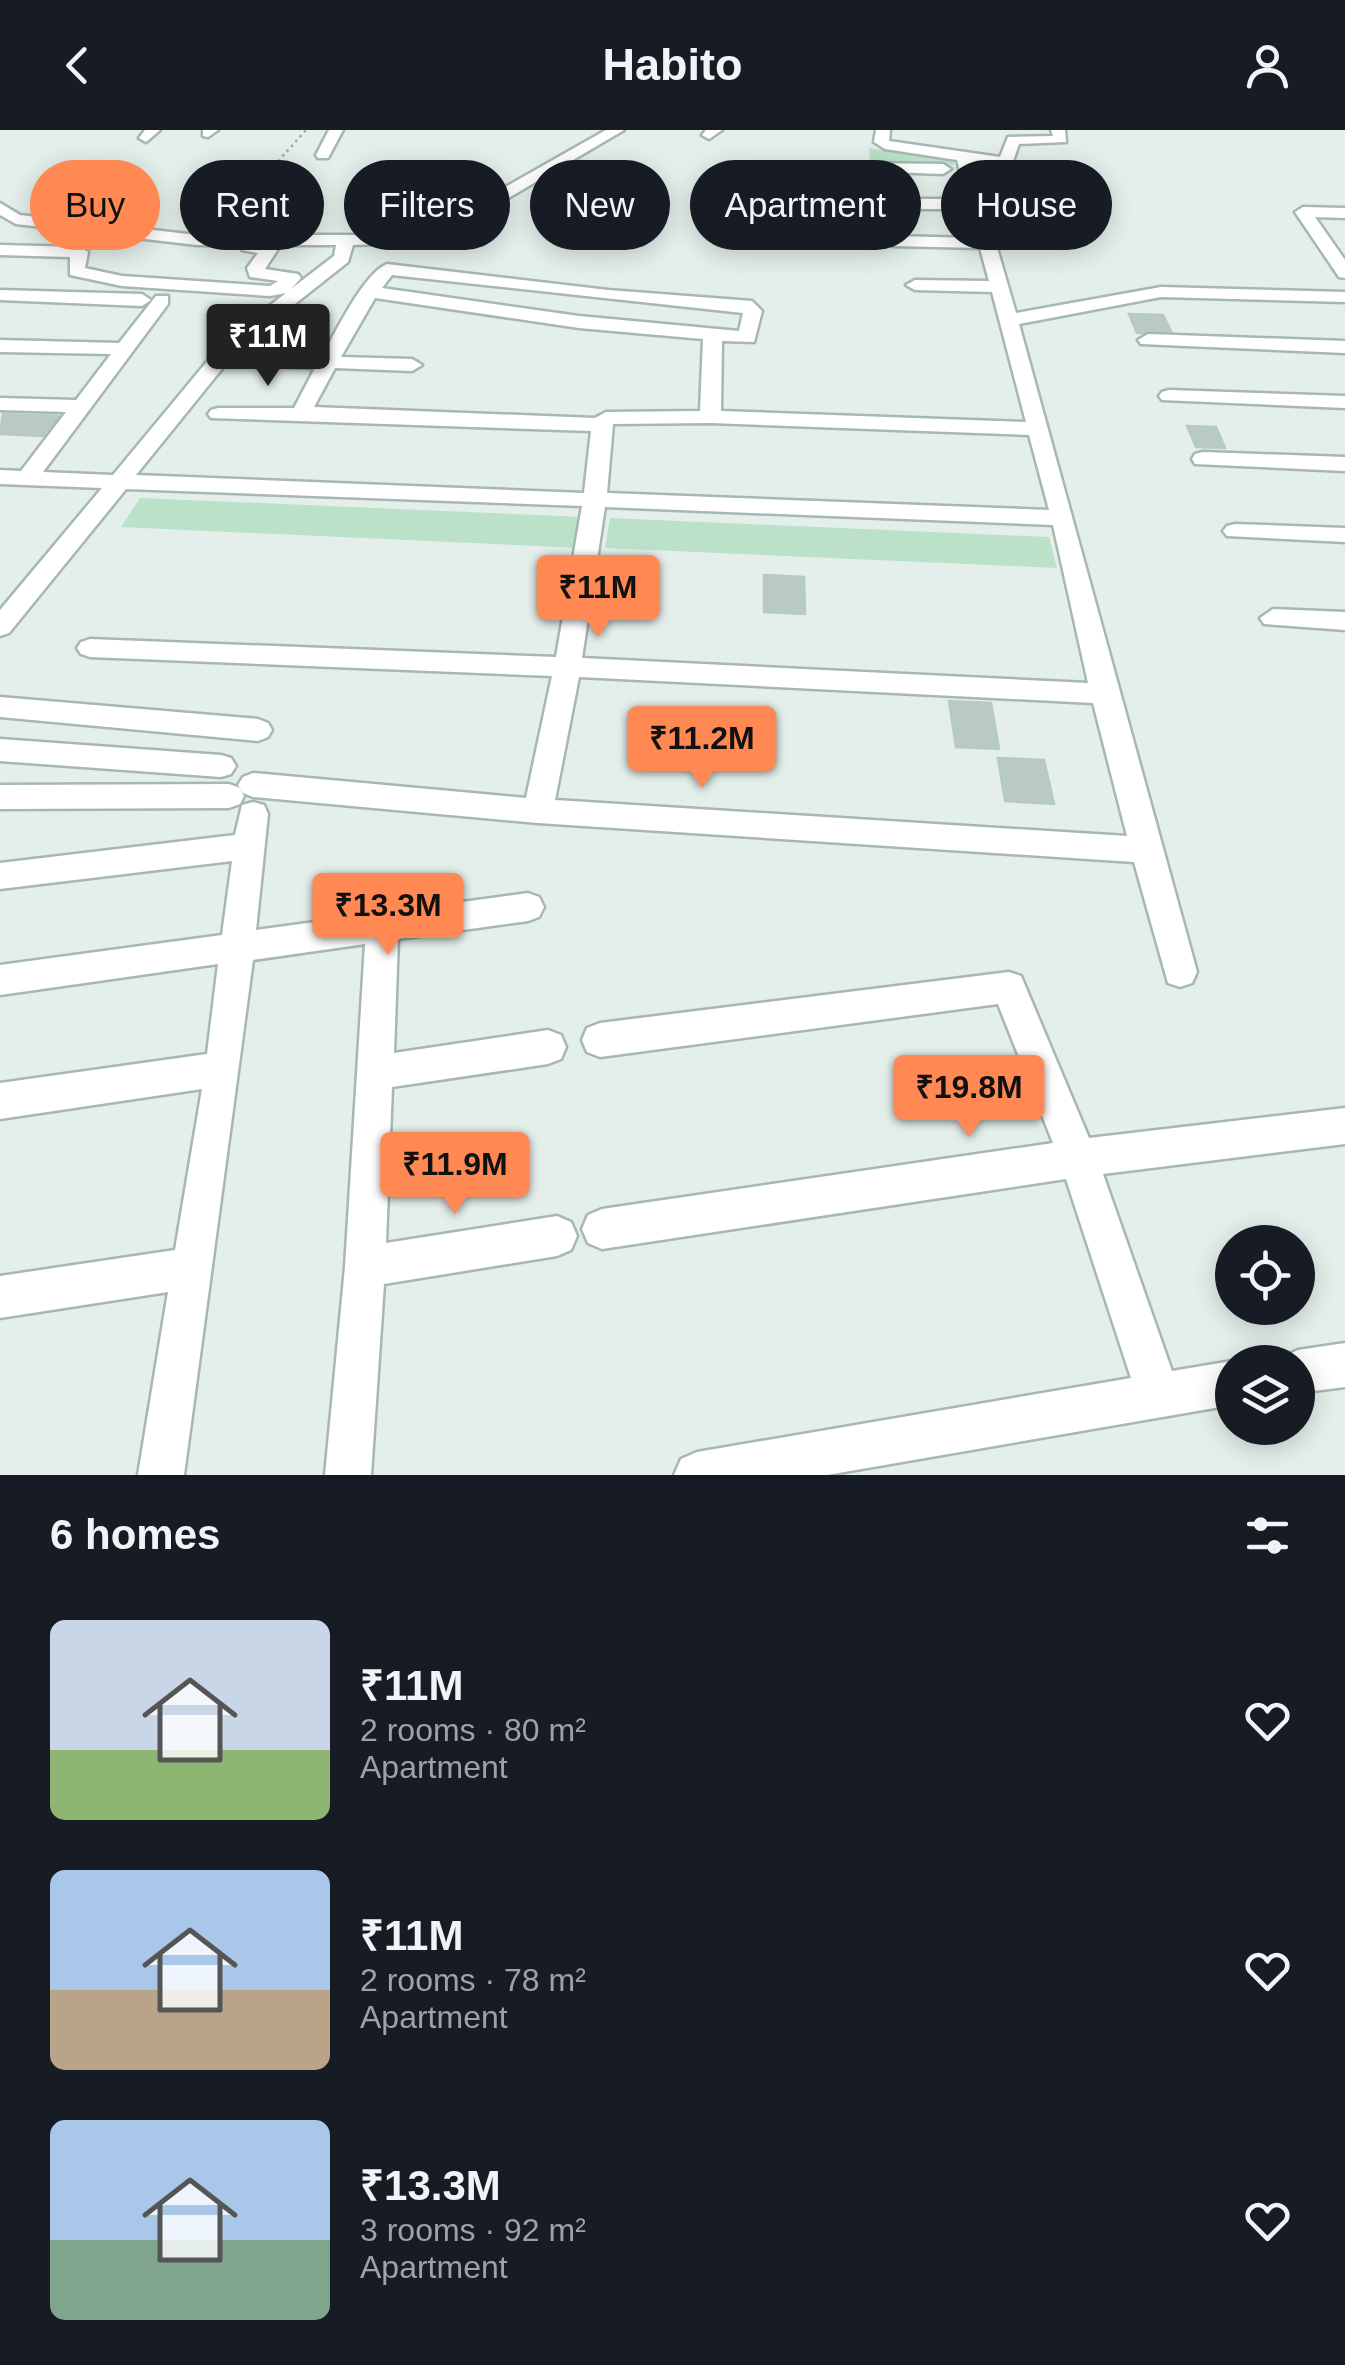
<!DOCTYPE html>
<meta charset="utf-8">
<style>
:root{--surface:#171b24;--page:#20242c;--text:#f1f3f6;--muted:#9ea1a6;--accent:#ff8853}
body{margin:0;font-family:Arial,sans-serif;background:var(--page);color:var(--text);height:100vh;display:flex;flex-direction:column;font-size:38px;white-space:nowrap}
*{box-sizing:border-box;margin:0}
p{font-size:32px;color:var(--muted)}
.icon{flex:none;width:55px;height:55px;fill:none;stroke:currentColor;stroke-width:2;stroke-linecap:round;stroke-linejoin:round}
.map{position:relative;height:1345px;overflow:hidden}
.drawer{display:flex;flex-direction:column;background:var(--surface);flex:1}
.drawer>*{flex:none}
.banner{position:absolute;left:30px;top:30px;width:1285px;height:90px;display:flex;gap:20px}
.controls{position:absolute;left:1215px;top:1095px;display:grid;gap:20px}
.controls a{display:grid;place-items:center;width:100px;height:100px;border-radius:50%;background:var(--surface);box-shadow:0 5px 25px #0003;font-size:50px}
.price{position:absolute;translate:-50% -85px;padding:0 22px;border-radius:10px;background:var(--accent);color:#111;font-size:32px;line-height:65px;filter:drop-shadow(0 2px 5px #0008)}
.price::after{content:'';position:absolute;left:50%;top:60px;width:30px;height:22px;margin-left:-15px;background:inherit;clip-path:polygon(0 0,100% 0,50% 100%)}
.price.selected{background:#222;color:#fff}
ul{padding:0;list-style:none}
li{display:flex;align-items:center;gap:30px;height:250px;padding:0 50px}
li span{display:grid;place-items:center;flex:none;width:280px;height:200px;border-radius:15px;color:#555}
li>.icon{margin-inline-start:auto}
span .icon{width:120px;height:120px;fill:#fffc;stroke-width:1}
li b{font-size:42px}
h2{display:flex;justify-content:space-between;align-items:center;height:120px;padding:0 50px;font-size:42px}
.chip{padding:0 35px;border-radius:45px;background:var(--surface);box-shadow:0 5px 25px #0003;font-size:35px;line-height:90px}
.chip.selected{background:var(--accent);color:#111}
header{display:flex;justify-content:space-between;align-items:center;height:130px;padding:0 50px;background:var(--surface);font-size:45px;font-weight:800}
.map>svg:first-child{display:block}
.green{fill:#bbe2c8}
.building{fill:#b9cac4;stroke:#b6cac3;stroke-width:2.5}
.lines{fill:none;stroke-linecap:round;stroke-linejoin:round}
.minor-casing{stroke:#a6b8b3;stroke-width:5}
.path{stroke:#82b6a9;stroke-width:2.5;stroke-dasharray:2.5 4;stroke-linecap:butt}
.minor{fill:#fff;fill-rule:evenodd}
</style>
<header><svg class="icon" aria-label="back" viewBox="0 0 24 24"><path d="M15 5l-7 7 7 7"/></svg>Habito<svg class="icon" aria-label="person" viewBox="0 0 24 24"><circle cx="12" cy="8" r="4"/><path d="M4 21q1-7 8-7t8 7"/></svg></header>
<div class="map">
<svg width="1345" height="1345" viewBox="0 0 1345 1345">
<rect width="100%" height="100%" fill="#e4efeb"/>
<g class="green">
<path d="M869,18L953,30L954,35L870,34Z"/>
<path d="M140,368L585,387L579,418L121,397Z"/>
<path d="M610,388L1049,407L1057,438L605,418Z"/>
</g>
<g class="building">
<path d="M1129,184L1163,185L1171,201L1137,203Z"/>
<path d="M3,284L59,286L43,306L0,304Z"/>
<path d="M1187,296L1216,297L1225,318L1196,317Z"/>
<path d="M764,445L804,447L805,484L764,482Z"/>
<path d="M949,571L991,573L999,619L956,617Z"/>
<path d="M998,628L1044,630L1054,674L1005,671Z"/>
</g>
<g class="lines">
<defs>
<g id="minor">
<path d="M145,0H160L146,12L139,8Z"/>
<path d="M203,0H218L208,7L203,6Z"/>
<path d="M329,0H343L328,28H318L316,25Z"/>
<path d="M606,0H624L498,74L380,114L353,115L348,132L238,219L136,345L584,363L591,301L211,288L208,284L211,280L218,278H294L315,238L266,236L259,234L250,223L260,217L272,224L322,226C336,202 363,144 387,134L608,160L752,171L762,181L754,212L722,211L721,281L1026,292L992,162L915,160L906,155L915,150L989,151L980,118L892,116L884,111L892,106L977,108L969,79H874L866,74L874,69H967L957,30L885,19L874,12L876,0H890L889,11L1000,27L1008,7L1053,6L1051,0H1065L1066,12L1019,14L1012,34L972,32L1016,183L1161,157L1345,162V172L1161,167L1019,194L1197,842L1192,853L1180,857L1168,853L1134,732L538,693L253,667L243,663L238,655L243,647L253,643L526,668L552,546L90,527L81,524L77,518L81,512L90,509L556,527L582,376L126,359L9,503L0,506V480L102,358L0,354V340L21,341L66,282L0,280V268L76,270L111,224L0,222V210L119,213L156,166H168V174L43,342L113,345L224,211L286,163L270,166L122,156L70,145V127L0,125V115L79,117L88,122L85,138L122,146L270,156L278,151L250,147L247,138L258,123L242,120L240,115H197L16,94L0,85V73L20,85L197,105H373L486,68ZM274,115H336L334,126L291,159L301,148L298,144L265,139L278,119ZM392,145L743,183L739,201L579,186L382,158ZM375,168L579,198L703,209L700,281L606,282L595,288L314,277L335,238L412,241L422,235L412,229L341,227ZM710,293L1029,305L1049,380L607,363L613,294ZM605,377L1053,395L1088,553L582,528ZM579,547L1093,573L1127,706L555,670Z"/>
<path d="M706,0H722L709,9L702,5Z"/>
<path d="M864,33L943,34L951,39L943,44L859,41V35Z"/>
<path d="M1303,77L1345,78V88L1315,87L1345,130V148L1339,147L1295,82Z"/>
<path d="M0,160L142,164L151,170L142,176L0,170Z"/>
<path d="M1148,204L1345,211V223L1141,214L1138,210Z"/>
<path d="M1169,260L1345,266V278L1162,270L1159,266L1162,262Z"/>
<path d="M1203,322L1345,327V341L1195,334L1192,329L1195,324Z"/>
<path d="M1235,394L1345,398V412L1227,406L1223,401L1227,396Z"/>
<path d="M1273,479L1345,482V500L1264,494L1260,488Z"/>
<path d="M0,567L258,589L268,593L272,600L268,607L258,611L0,587Z"/>
<path d="M0,609L221,625L231,628L236,636L231,644L221,647L0,631Z"/>
<path d="M229,654L240,658L244,666L240,674L229,678L0,679V655Z"/>
<path d="M253,672L264,675L268,684L256,800L528,763L539,767L544,777L539,787L528,791L398,809L394,923L548,900L561,905L566,917L561,929L548,934L392,957L386,1113L557,1086L571,1092L577,1106L571,1120L557,1126L384,1154L371,1345H325L345,1137L365,814L253,830L184,1345H138L168,1162L0,1188V1146L175,1120L202,959L0,989V953L207,924L218,834L0,865V835L222,805L232,731L0,759V733L235,705L242,675Z"/>
<path d="M1009,842L1021,846L1089,1008L1345,978V1014L1103,1044L1172,1241L1232,1231L1235,1232L1232,1275L827,1345H674L681,1329L697,1322L1131,1248L1066,1049L602,1119L588,1113L582,1099L588,1085L602,1079L1053,1013L998,874L600,927L587,922L582,910L587,898L600,893Z"/>
<path d="M1345,1213V1257L1298,1263V1232H1280L1283,1227L1298,1220Z"/>
</g>
</defs>
<use href="#minor" class="minor-casing"/>
<g class="path">
<path d="M270,92L252,82C260,48 284,25 306,0"/>
<path d="M290,92L311,64"/>
</g>
<use href="#minor" class="minor"/>
</g>
</svg>
<div class="controls">
<a><svg class="icon" aria-label="locate" viewBox="0 0 24 24"><circle cx="12" cy="12" r="6"/><path d="M12 2v4M12 18v4M2 12h4M18 12h4"/></svg></a>
<a><svg class="icon" aria-label="layers" viewBox="0 0 24 24"><path d="M12 4l9 5-9 5-9-5zM3 14l9 5 9-5"/></svg></a>
</div>
<b class="price selected" style="left:268px;top:259px">₹11M</b>
<b class="price" style="left:598px;top:510px">₹11M</b>
<b class="price" style="left:702px;top:661px">₹11.2M</b>
<b class="price" style="left:388px;top:828px">₹13.3M</b>
<b class="price" style="left:969px;top:1010px">₹19.8M</b>
<b class="price" style="left:455px;top:1087px">₹11.9M</b>
<div class="banner">
<a class="chip selected">Buy</a>
<a class="chip">Rent</a>
<a class="chip">Filters</a>
<a class="chip">New</a>
<a class="chip">Apartment</a>
<a class="chip">House</a>
</div>
</div>
<section class="drawer">
<h2>6 homes<svg class="icon" aria-label="filters" viewBox="0 0 24 24"><path d="M4 7h16M4 17h16"/><circle cx="9" cy="7" r="2"/><circle cx="15" cy="17" r="2"/></svg></h2>
<ul>
<li><span style="background:linear-gradient(#c9d6e8 65%,#8fb573 0)"><svg class="icon" aria-label="home" viewBox="0 0 24 24"><path d="M3 11l9-7 9 7M6 9v11h12V9"/></svg></span><div><b>₹11M</b><p>2 rooms · 80 m²</p><p>Apartment</p></div><svg class="icon" aria-label="heart" viewBox="0 0 24 24"><path d="M12 20l-8-8c-3-5 5-10 8-4 3-6 11-1 8 4z"/></svg></li>
<li><span style="background:linear-gradient(#a9c7e8 60%,#b9a48a 0)"><svg class="icon" aria-label="home" viewBox="0 0 24 24"><path d="M3 11l9-7 9 7M6 9v11h12V9"/></svg></span><div><b>₹11M</b><p>2 rooms · 78 m²</p><p>Apartment</p></div><svg class="icon" aria-label="heart" viewBox="0 0 24 24"><path d="M12 20l-8-8c-3-5 5-10 8-4 3-6 11-1 8 4z"/></svg></li>
<li><span style="background:linear-gradient(#a9c7e8 60%,#7fa58c 0)"><svg class="icon" aria-label="home" viewBox="0 0 24 24"><path d="M3 11l9-7 9 7M6 9v11h12V9"/></svg></span><div><b>₹13.3M</b><p>3 rooms · 92 m²</p><p>Apartment</p></div><svg class="icon" aria-label="heart" viewBox="0 0 24 24"><path d="M12 20l-8-8c-3-5 5-10 8-4 3-6 11-1 8 4z"/></svg></li>
</ul>
</section>
